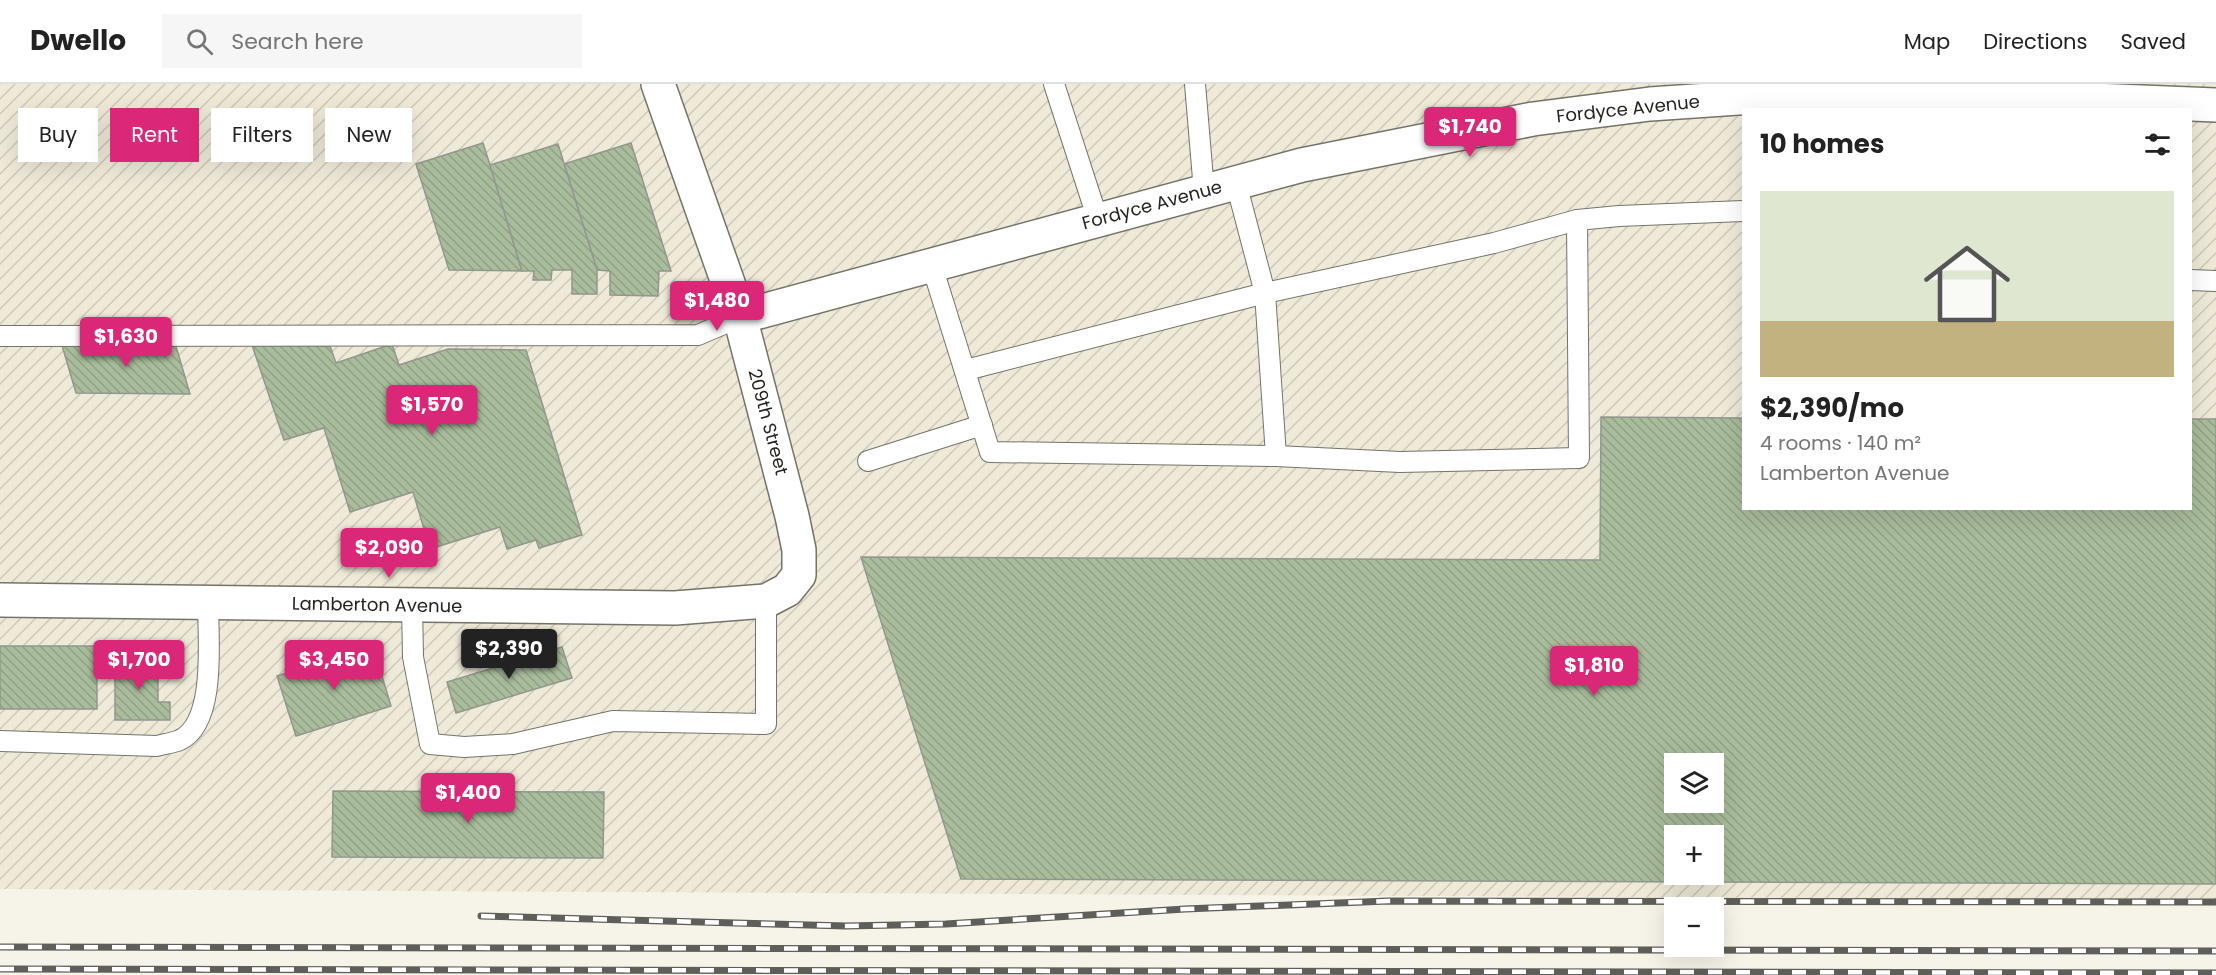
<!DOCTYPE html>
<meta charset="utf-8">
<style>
:root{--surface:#fff;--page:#f6f6f6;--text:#222;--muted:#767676;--line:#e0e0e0;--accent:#db2777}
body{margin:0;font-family:Poppins,sans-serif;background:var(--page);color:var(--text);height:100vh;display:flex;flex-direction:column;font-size:22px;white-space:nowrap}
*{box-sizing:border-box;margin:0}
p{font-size:20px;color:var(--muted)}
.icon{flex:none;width:33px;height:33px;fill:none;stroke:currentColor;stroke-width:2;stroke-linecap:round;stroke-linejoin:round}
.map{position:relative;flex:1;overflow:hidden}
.panel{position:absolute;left:1742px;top:24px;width:450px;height:402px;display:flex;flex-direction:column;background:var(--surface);border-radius:0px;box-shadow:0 6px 24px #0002}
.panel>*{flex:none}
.banner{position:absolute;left:18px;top:24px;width:570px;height:54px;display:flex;gap:12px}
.buttons{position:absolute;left:1664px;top:669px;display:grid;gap:12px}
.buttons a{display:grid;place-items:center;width:60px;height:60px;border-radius:0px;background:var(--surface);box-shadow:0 6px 24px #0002;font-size:30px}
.price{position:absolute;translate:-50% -51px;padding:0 14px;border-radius:6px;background:var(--accent);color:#fff;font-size:20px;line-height:39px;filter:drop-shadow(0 2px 3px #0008)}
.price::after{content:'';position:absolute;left:50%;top:36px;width:18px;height:14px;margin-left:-9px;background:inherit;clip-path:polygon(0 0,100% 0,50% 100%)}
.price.selected{background:#222;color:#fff}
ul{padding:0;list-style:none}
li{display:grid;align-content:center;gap:12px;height:318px;padding:0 18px}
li+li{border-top:2px solid var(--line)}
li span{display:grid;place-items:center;height:186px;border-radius:0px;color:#555}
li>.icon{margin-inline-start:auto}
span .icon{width:108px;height:108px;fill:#fffc;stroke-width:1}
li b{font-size:26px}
h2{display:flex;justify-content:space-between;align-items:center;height:72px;padding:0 18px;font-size:26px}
.tag{padding:0 21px;border-radius:0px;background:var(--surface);box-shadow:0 6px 24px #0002;font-size:21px;line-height:54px}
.tag.selected{background:var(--accent);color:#fff}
header{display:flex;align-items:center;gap:36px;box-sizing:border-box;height:84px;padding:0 30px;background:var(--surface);border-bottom:2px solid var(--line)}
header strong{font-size:28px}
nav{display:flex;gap:33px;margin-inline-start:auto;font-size:21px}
.search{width:420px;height:54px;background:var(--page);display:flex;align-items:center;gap:15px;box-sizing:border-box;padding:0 21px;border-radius:0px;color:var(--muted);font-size:22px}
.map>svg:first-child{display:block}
.industrial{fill:url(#industrial-furrows);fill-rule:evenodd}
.building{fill:url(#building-back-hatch);stroke:#92978e;stroke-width:1.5;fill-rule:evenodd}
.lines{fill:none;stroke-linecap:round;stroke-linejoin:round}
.lane-casing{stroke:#757369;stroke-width:22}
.street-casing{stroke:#757369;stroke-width:36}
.secondary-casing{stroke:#757369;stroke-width:36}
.lane{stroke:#fff;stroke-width:20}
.street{stroke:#fff;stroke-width:33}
.secondary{stroke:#fff;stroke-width:33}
.rail-casing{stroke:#5f5e58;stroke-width:7}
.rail{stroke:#fff;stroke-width:4.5;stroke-dasharray:14;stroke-linecap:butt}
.labels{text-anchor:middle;stroke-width:6;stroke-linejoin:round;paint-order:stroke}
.street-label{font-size:18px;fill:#24231f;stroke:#fff}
</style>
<header>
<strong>Dwello</strong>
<div class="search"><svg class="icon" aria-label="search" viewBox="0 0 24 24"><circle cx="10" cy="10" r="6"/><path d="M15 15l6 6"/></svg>Search here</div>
<nav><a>Map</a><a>Directions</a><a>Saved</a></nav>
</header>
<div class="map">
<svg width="2216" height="891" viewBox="0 0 2216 891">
<defs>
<pattern id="industrial-furrows" width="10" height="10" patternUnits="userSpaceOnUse" patternTransform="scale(1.5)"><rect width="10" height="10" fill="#efead8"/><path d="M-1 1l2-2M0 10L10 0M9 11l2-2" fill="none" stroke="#cdc8b9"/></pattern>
<pattern id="building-back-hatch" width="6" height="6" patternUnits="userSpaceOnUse" patternTransform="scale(1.5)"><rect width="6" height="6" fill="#a9bc9b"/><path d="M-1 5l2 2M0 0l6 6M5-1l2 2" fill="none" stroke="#91a185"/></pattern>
</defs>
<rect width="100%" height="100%" fill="#f6f4e9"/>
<path class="industrial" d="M0,0H2216V816L0,805ZM1743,26H2190V424H1743ZM1674,680H1713V718H1674ZM1674,752H1713V790H1674Z"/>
<g class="building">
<path d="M483,59L490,81L522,187L449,186L416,80Z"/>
<path d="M631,59L671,187H659L658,212L610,211V187L597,186L564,80Z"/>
<path d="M558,60L597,186V210H572V186H552L551,196H533L534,187H522L490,81Z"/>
<path d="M61,258L175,259L190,310L76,309Z"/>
<path d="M392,260L399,281L448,265L526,266L582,451L539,464L536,456L507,465L500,443L430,465L413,408L350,428L324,344L284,356L252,261L330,262L336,279Z"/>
<path d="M1601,333L1743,334V424H2190V335H2216V800L961,795L861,473L1600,476ZM1674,680H1713V718H1674ZM1674,752H1713V790H1674Z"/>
<rect x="0" y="562" width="97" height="63"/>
<path d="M373,562L391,622L296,652L277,592Z"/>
<path d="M562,563L572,594L456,629L447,598Z"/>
<path d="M115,575H158V618H170V636H115Z"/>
<path d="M333,707L604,708L603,774L332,773Z"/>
</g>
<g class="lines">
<defs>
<g id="lane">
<path d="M1054,0L1098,136"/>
<path d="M1195,0L1204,107"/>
<path d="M1236,99L1265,209L1276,372"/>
<path d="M1577,136L1619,132L1743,127"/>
<path d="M932,182L990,368L1276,372L1400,378L1579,374L1577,136L1494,159L1265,209L966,286"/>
<path d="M2190,196L2216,197"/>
<path d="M0,252L698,251L740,233"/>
<path d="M868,377L982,341"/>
<path d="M412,521L413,573L430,660L464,663L513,660L613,637L766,640V517"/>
<path d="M0,657L157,662C164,660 173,659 180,656C217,638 208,554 208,519"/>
</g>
<path id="street" d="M0,516L675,524L766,517L787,506L799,491V466L792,432L740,233L658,0"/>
<path id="secondary" d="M740,233L1302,81L1533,35L1650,20L1753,13L1945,10L2216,21"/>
</defs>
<use href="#lane" class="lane-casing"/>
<use href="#street" class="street-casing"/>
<use href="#secondary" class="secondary-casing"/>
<use href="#lane" class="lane"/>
<use href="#street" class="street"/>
<use href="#secondary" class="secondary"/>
<defs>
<g id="rail">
<path d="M481,832L846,842L946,840L1185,825L1388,817L2216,818"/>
<path d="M0,863L2216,867"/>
<path d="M0,885L2216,889"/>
</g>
</defs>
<use href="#rail" class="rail-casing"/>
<use href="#rail" class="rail"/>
</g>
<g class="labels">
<g class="street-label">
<text transform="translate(1628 25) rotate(-6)" y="6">Fordyce Avenue</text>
<text transform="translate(1152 121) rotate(-15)" y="6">Fordyce Avenue</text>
<text transform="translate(768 338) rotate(75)" y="6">209th Street</text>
<text transform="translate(377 521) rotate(1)" y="6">Lamberton Avenue</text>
</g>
</g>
</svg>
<div class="buttons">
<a><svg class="icon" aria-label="layers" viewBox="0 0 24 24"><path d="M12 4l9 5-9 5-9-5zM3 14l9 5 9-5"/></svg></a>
<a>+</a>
<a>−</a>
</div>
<b class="price" style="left:1470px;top:74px">$1,740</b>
<b class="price" style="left:717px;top:248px">$1,480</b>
<b class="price" style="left:126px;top:284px">$1,630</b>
<b class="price" style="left:432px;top:352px">$1,570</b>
<b class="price" style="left:389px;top:495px">$2,090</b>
<b class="price selected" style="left:509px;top:596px">$2,390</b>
<b class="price" style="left:139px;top:607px">$1,700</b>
<b class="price" style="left:334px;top:607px">$3,450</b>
<b class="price" style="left:1594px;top:613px">$1,810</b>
<b class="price" style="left:468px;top:740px">$1,400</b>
<div class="banner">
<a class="tag">Buy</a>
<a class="tag selected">Rent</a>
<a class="tag">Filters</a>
<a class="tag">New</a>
</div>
<section class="panel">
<h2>10 homes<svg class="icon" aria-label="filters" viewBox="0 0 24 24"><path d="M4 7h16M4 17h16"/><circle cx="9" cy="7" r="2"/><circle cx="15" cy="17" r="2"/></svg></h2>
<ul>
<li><span style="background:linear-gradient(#dfe7d0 70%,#c2b280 0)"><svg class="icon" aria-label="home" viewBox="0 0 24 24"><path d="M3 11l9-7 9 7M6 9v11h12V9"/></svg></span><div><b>$2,390/mo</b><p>4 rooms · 140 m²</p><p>Lamberton Avenue</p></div></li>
</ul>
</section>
</div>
